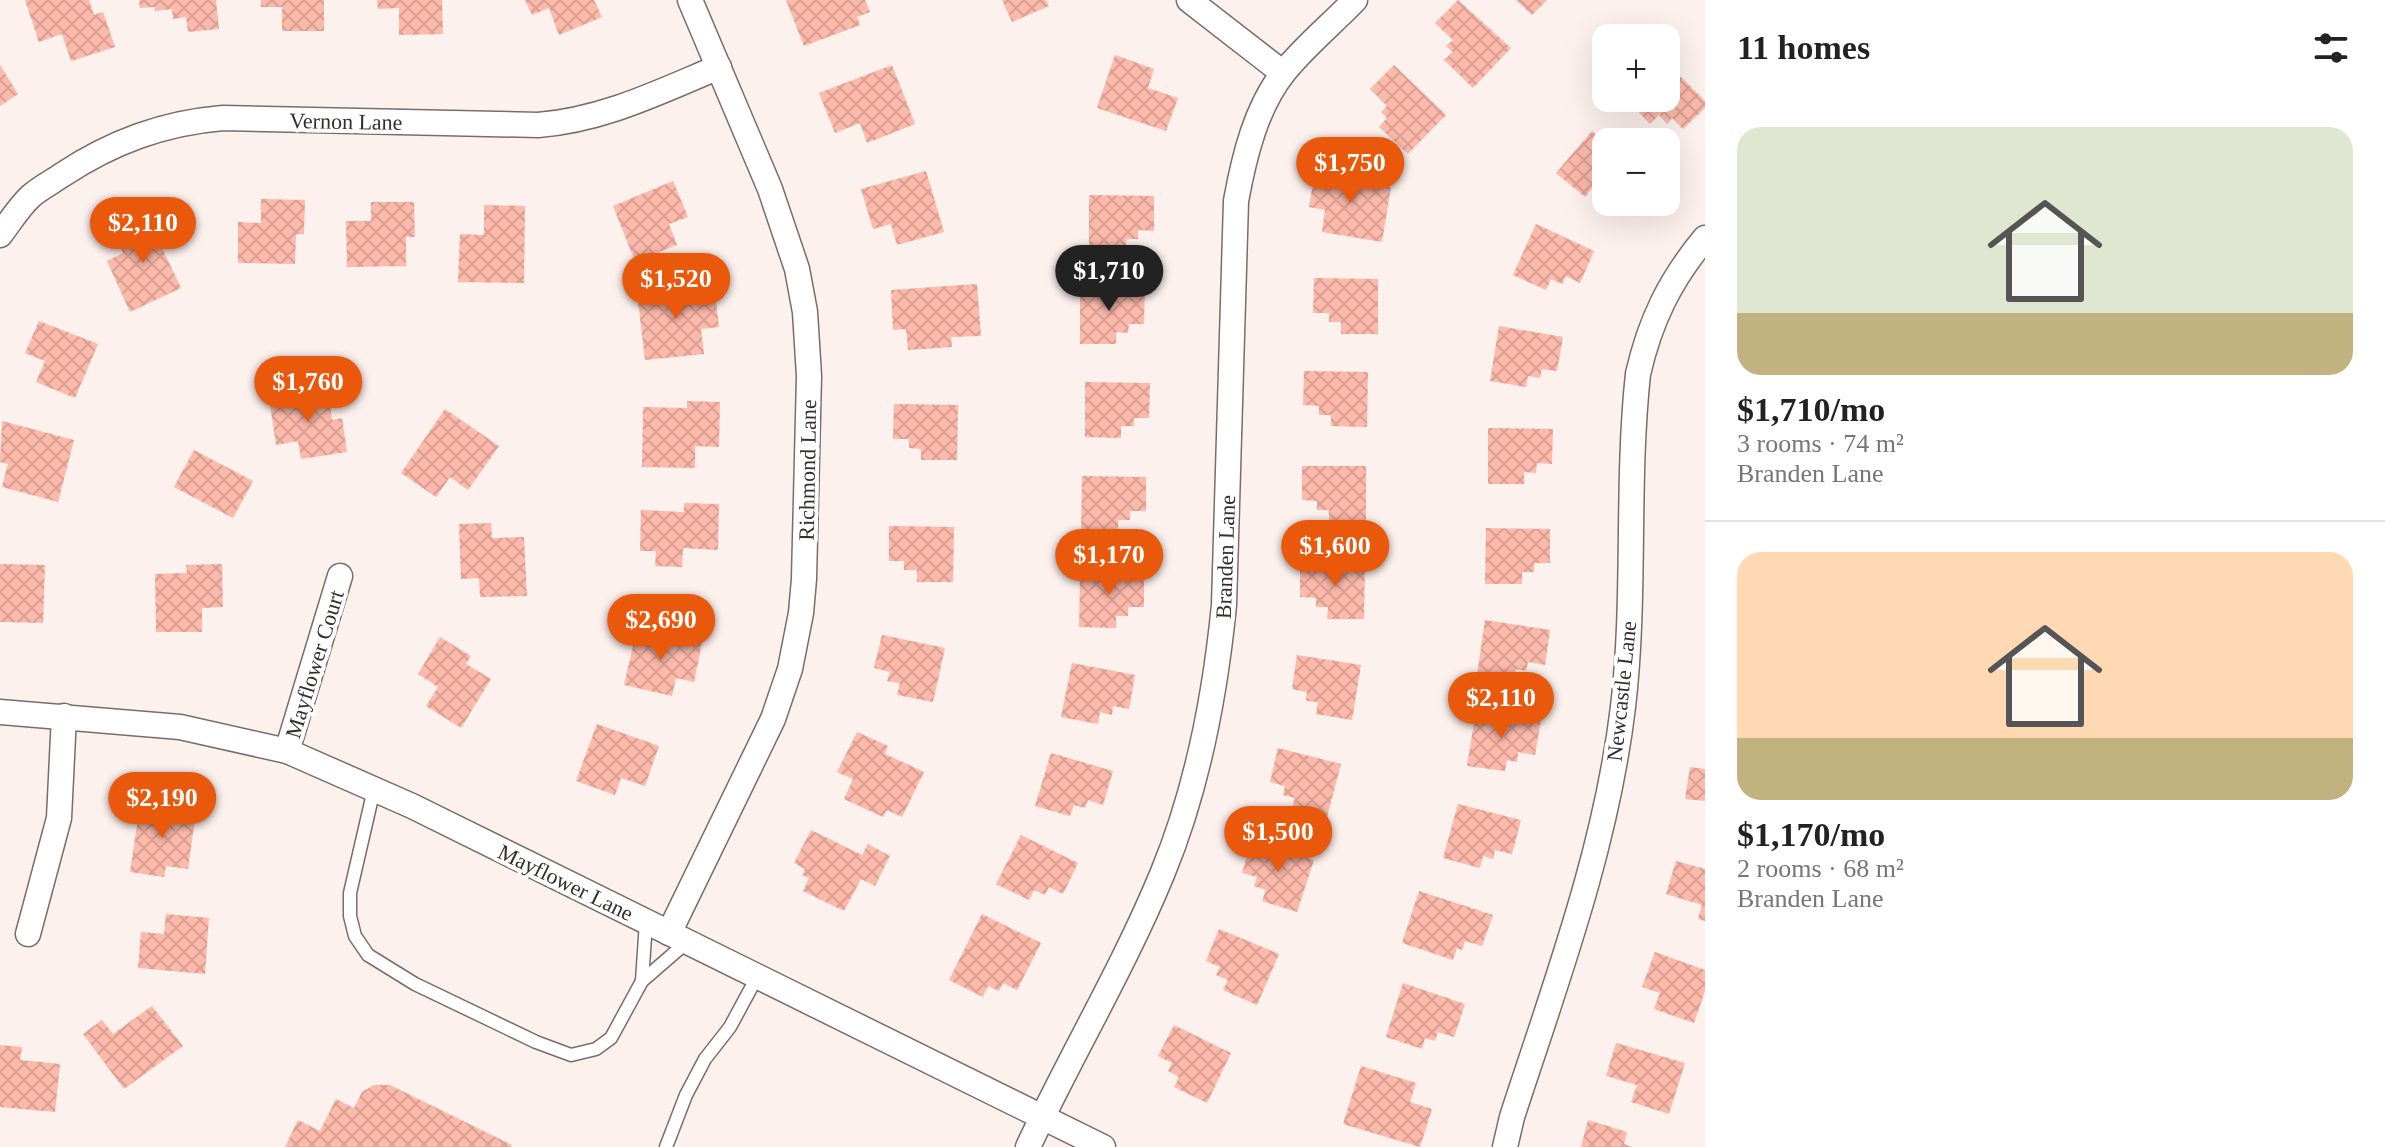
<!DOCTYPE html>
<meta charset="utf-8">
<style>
:root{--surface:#fff;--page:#f6f6f6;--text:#222;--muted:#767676;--line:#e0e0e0;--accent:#ea580c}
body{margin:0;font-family:Georgia,serif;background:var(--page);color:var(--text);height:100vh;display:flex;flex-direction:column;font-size:30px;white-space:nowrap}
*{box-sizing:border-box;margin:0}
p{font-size:26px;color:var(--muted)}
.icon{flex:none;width:44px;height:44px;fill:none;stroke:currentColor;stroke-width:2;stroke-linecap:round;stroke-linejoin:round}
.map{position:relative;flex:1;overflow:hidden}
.sheet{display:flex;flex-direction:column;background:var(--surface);width:680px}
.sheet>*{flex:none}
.buttons{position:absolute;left:1592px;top:24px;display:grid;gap:16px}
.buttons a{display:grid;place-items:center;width:88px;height:88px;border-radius:16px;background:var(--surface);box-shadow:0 8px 32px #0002;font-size:40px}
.price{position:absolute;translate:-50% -68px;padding:0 18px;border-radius:28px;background:var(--accent);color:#fff;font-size:26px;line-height:52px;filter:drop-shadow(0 2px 4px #0008)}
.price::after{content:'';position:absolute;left:50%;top:48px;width:24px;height:18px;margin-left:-12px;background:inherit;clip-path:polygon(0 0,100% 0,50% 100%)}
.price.current{background:#222;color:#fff}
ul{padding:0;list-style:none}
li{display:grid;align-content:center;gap:16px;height:424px;padding:0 32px}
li+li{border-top:2px solid var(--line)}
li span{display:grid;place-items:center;height:248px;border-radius:24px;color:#555}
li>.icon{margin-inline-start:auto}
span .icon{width:144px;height:144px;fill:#fffc;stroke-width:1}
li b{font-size:34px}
h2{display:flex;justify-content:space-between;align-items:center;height:96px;padding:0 32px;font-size:34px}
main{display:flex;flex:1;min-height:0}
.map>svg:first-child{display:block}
.building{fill:url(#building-cross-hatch)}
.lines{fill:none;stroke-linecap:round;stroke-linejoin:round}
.lane-casing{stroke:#7a6d69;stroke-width:15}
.street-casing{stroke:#7a6d69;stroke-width:27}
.lane{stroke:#fff;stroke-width:12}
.street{stroke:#fff;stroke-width:24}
.labels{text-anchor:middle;stroke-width:8;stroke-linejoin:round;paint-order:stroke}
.street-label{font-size:22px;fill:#342e2d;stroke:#fff}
</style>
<main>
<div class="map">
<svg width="1705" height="1147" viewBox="0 0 1705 1147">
<defs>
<pattern id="building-cross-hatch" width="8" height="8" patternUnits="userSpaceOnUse" patternTransform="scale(2)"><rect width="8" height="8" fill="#fdb9aa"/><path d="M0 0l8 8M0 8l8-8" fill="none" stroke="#d99f93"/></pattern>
</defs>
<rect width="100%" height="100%" fill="#fdf1ee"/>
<g class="building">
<path d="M25,0H89L94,15L103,12L115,47L71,61L62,34L39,42Z"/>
<path d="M139,0H216L219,29L188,32L186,17L173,19L172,9L155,11V7L140,8Z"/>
<path d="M261,0H324V31H282V7H261Z"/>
<path d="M377,0H442L443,34L399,35V8L378,9Z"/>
<path d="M525,0H594L602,17L559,35L549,8L532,15Z"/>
<path d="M786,0H865L870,12L857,17L860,25L804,46Z"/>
<path d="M1002,0H1046L1049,6L1012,22Z"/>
<path d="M1458,0L1511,48L1473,88L1444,60L1453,52L1446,46L1453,40L1435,23Z"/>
<path d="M1516,0H1547L1532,15Z"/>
<path d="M1115,55L1154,69L1148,88L1178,98L1166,131L1097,108Z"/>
<path d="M1666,62L1705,101V108L1683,129L1672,118L1667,124L1659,115L1650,124L1625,98H1666Z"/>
<path d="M0,65L18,94L0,106Z"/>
<path d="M892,65L915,124L867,143L860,123L835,133L819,93Z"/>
<path d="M1394,65L1446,115L1408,154L1379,127L1387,118L1381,112L1387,106L1370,89Z"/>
<path d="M1592,131L1606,143V189L1601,196L1592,188L1585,197L1556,173Z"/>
<path d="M1316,165L1350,171L1349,181L1391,187L1382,242L1322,232L1325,210L1309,207Z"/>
<path d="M926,171L944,232L897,245L891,224L873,229L861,189Z"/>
<path d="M673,181L688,217L669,224L677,245L635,261L613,206Z"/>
<path d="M1089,195L1154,196V231L1138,230V239H1126V251L1089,250Z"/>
<path d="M261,199L305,200L304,234H296L295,264L238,263V222L261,223Z"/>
<path d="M371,202H414L415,237H406V266L347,267L346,221H371Z"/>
<path d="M484,205L525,206L524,283L458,282L460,234L484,235Z"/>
<path d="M156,215L169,244L162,248L181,288L130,312L107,261L123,253L115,235Z"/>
<path d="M1536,224L1594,251L1580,283L1566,276L1562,284L1551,279L1546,290L1513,275Z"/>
<path d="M1314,278L1378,279V334H1341V322H1329V313H1313Z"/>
<path d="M977,284L981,336L951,337L952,347L908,350L906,329L893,330L891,290Z"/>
<path d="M714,285L719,327L701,329L704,354L645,360L637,293Z"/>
<path d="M1080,288L1145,289L1144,324H1129L1128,333L1116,332V344H1080Z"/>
<path d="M39,321L98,344L75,398L36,382L45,361L25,353Z"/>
<path d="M1499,326L1563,337L1557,371L1542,369L1540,378L1528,376L1526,387L1490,381Z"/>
<path d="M1304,371L1368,372L1367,427L1331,426V415H1319V406L1303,405Z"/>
<path d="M1085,382L1150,383L1149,418H1134V426H1121V438L1085,437Z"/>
<path d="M328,389L332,420L342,418L347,452L301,459L298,441L276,445L269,398Z"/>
<path d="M687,401L720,402L719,447L695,446V468L642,467L643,407L687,408Z"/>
<path d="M894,404L958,405L957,460H921V449L909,448V439H893Z"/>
<path d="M445,409L499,446L468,490L450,477L436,497L401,473Z"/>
<path d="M2,421L74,440L58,502L2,487L8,464L0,462Z"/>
<path d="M1488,428L1553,429L1552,464L1537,463L1536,473L1524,472V484H1488Z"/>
<path d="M194,450L253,481L233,518L174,487Z"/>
<path d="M1302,466H1366V522H1329V510H1317V501L1302,500Z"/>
<path d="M1082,476L1146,477V511H1130V520H1118V532L1081,531Z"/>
<path d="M684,503L719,504L718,550L683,548L682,567L655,566L656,551H640L641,510L684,512Z"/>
<path d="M491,523L492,538L524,537L527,596L480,597L479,578L461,579L459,524Z"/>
<path d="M889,526L954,527L953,582H917V570H904V561H889Z"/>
<path d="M1486,528L1550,529V563H1534V572H1522V584H1485Z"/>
<path d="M1300,563L1365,564L1364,619H1327L1328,607H1316V598L1300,597Z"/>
<path d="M0,564L45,565L43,623L0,622Z"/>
<path d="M222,564L223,607L202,608V632H156L155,574L187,573L186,565Z"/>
<path d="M1080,572H1144V607H1128V616H1116V628L1079,627Z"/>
<path d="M1485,620L1550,630L1545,665L1528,662L1526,671L1516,669L1514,681L1477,675Z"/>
<path d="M637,629L702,643L694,682L676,678L672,696L624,685Z"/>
<path d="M882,635L945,648L933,702L897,695L900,683L887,681L890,672L874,668Z"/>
<path d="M440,637L471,656L466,664L491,679L461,728L426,706L438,687L418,674Z"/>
<path d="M1297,655L1361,665L1352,720L1316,714L1318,702L1306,701L1307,692L1292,689Z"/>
<path d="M1072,663L1135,675L1129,709L1113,706L1112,715L1100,712L1098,724L1061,717Z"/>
<path d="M1476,710L1541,720L1535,755L1518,752L1517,762L1507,760L1505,771L1467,766Z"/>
<path d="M597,724L659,746L645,786L621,778L615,795L576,781Z"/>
<path d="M857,732L888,746L885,754L924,772L902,817L887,810L883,817L844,799L853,779L837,772Z"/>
<path d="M1278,748L1341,764L1327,817L1292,809L1295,798L1283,795L1285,786L1270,782Z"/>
<path d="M1051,753L1113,771L1103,805L1088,800L1085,808L1074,805L1070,816L1035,806Z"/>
<path d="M1690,767L1705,769V801L1685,799Z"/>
<path d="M1458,804L1521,820L1512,854L1495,850L1493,859L1483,856L1480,868L1443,858Z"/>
<path d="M140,805L196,812L188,869L166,866L164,877L130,872Z"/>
<path d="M811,830L862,855L868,844L890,856L875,886L861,879L844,911L803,891L809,878L802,875L805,869L794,863Z"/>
<path d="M1021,835L1078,863L1063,894L1049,887L1045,895L1034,890L1029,900L996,884Z"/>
<path d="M1252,840L1314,860L1297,912L1262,901L1266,890L1254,886L1257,877L1242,873Z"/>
<path d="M1676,861L1705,869V921L1698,919L1702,905L1666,894Z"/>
<path d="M1419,891L1493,915L1482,946L1465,941L1462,950L1457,948L1453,960L1402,943Z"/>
<path d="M166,914L209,918L205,974L138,968L141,932L164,934Z"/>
<path d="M982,914L1041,943L1017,990L1003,983L999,991L988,986L983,997L949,980Z"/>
<path d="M1219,929L1279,954L1257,1005L1223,990L1228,980L1216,975L1220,967L1206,961Z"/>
<path d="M1655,952L1705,970V991L1694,1023L1654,1009L1660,993L1642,987Z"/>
<path d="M1403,983L1465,1004L1454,1037L1438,1032L1435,1041L1425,1038L1422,1049L1386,1037Z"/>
<path d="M152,1006L183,1046L124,1089L83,1034L102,1020L113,1034Z"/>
<path d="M1174,1025L1231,1053L1207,1103L1174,1087L1179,1077L1168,1071L1172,1063L1158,1056Z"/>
<path d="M1616,1043L1685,1063L1669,1114L1631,1102L1637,1085L1606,1076Z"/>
<path d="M0,1045L22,1047L20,1060L60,1064L55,1112L0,1107Z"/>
<path d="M1361,1066L1416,1083L1410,1102L1432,1109L1420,1147L1343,1124Z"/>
<path d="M374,1085H390L512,1145L511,1147H285L298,1120L320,1131L336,1099L354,1108L362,1092Z"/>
<path d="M1588,1120L1627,1132L1624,1144L1633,1147H1581Z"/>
</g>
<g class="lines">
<defs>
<g id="lane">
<path d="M374,789L350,893V916L355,936L368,955L415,984L536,1042L571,1055L596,1049L611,1038L642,981L687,942"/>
<path d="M642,981L646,922"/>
<path d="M666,1147L686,1095L705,1059L730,1027L757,977"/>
</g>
<g id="street">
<path d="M1189,0L1283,73"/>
<path d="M0,235C10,222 19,207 31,196C40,188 52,182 62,175C112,142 163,123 223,118L538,125C603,120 659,92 719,67"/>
<path d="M0,712L180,727L287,751L412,806L1103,1147"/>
<path d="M287,751L340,576"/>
<path d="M669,933L773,719L790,669L801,613L804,579L809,376L805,312L797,269L770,189L690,0"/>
<path d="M28,934L59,818L64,716"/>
<path d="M1028,1147C1071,1055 1124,967 1163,872C1198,787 1215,697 1224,605L1236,201C1244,157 1256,107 1284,72C1305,46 1332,24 1355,0"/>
<path d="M1505,1147L1512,1117C1556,982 1606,849 1623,707C1636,597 1626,485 1638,374C1650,321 1670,280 1705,238"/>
</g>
</defs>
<use href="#lane" class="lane-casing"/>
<use href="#street" class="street-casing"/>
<use href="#lane" class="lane"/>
<use href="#street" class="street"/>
</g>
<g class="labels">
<g class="street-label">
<text transform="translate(346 121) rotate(1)" y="8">Vernon Lane</text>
<text transform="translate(807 470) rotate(-89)" y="8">Richmond Lane</text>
<text transform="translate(1225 557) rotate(-88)" y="8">Branden Lane</text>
<text transform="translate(314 664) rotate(-73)" y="8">Mayflower Court</text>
<text transform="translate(1621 691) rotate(-84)" y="8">Newcastle Lane</text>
<text transform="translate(566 882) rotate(26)" y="8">Mayflower Lane</text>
</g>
</g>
</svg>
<div class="buttons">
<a>+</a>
<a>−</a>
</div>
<b class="price" style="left:1350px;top:205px">$1,750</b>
<b class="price" style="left:143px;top:265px">$2,110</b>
<b class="price current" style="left:1109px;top:313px">$1,710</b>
<b class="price" style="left:676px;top:321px">$1,520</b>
<b class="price" style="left:308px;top:424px">$1,760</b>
<b class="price" style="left:1335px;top:588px">$1,600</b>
<b class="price" style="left:1109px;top:597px">$1,170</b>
<b class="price" style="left:661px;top:662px">$2,690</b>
<b class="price" style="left:1501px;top:740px">$2,110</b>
<b class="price" style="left:162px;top:840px">$2,190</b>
<b class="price" style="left:1278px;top:874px">$1,500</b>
</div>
<section class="sheet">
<h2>11 homes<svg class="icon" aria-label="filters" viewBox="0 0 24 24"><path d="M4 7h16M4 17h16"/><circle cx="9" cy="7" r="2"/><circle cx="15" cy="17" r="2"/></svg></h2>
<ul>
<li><span style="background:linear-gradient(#dfe7d0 75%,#c2b280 0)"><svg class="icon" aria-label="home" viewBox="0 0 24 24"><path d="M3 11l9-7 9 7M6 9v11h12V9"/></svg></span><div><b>$1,710/mo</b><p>3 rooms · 74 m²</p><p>Branden Lane</p></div></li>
<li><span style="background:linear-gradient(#ffd9b3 75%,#c2b280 0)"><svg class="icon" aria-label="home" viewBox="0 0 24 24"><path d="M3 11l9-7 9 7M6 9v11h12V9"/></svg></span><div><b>$1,170/mo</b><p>2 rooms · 68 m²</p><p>Branden Lane</p></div></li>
</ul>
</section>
</main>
